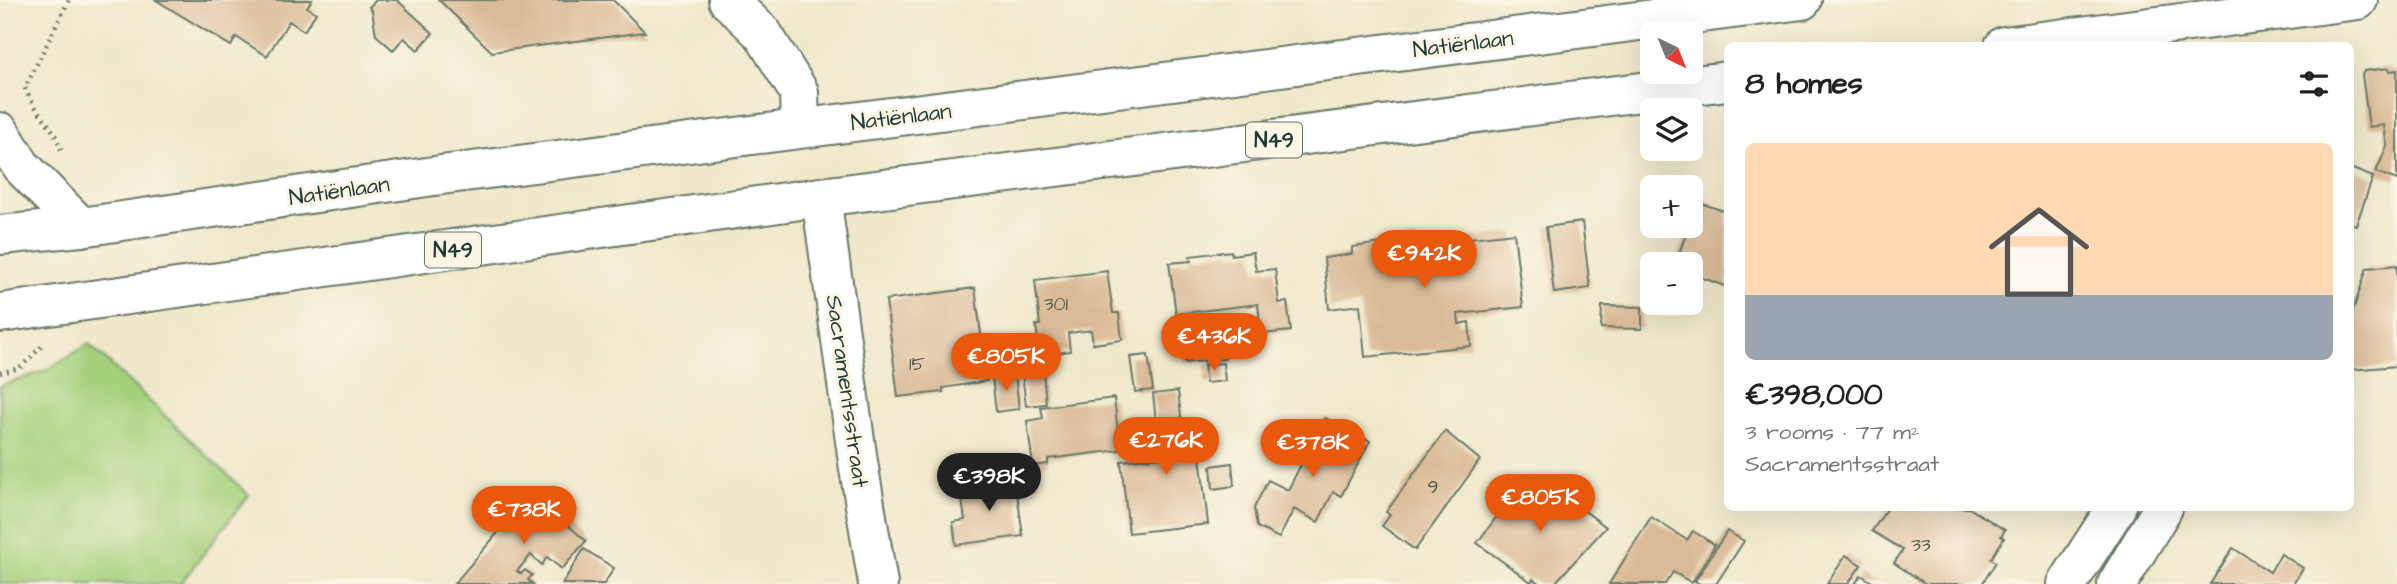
<!DOCTYPE html>
<meta charset="utf-8">
<style>
:root{--surface:#fff;--page:#f6f6f6;--text:#222;--muted:#767676;--line:#e0e0e0;--accent:#ea580c}
body{margin:0;font-family:"Architects Daughter",sans-serif;background:var(--page);color:var(--text);height:100vh;display:flex;flex-direction:column;font-size:26px;white-space:nowrap}
*{box-sizing:border-box;margin:0}
p{font-size:23px;color:var(--muted)}
.icon{flex:none;width:38px;height:38px;fill:none;stroke:currentColor;stroke-width:2;stroke-linecap:round;stroke-linejoin:round}
.map{position:relative;flex:1;overflow:hidden}
.panel{position:absolute;left:1724px;top:42px;width:630px;height:469px;display:flex;flex-direction:column;background:var(--surface);border-radius:10px;box-shadow:0 7px 28px #0002}
.panel>*{flex:none}
.needle{width:46px;rotate:137deg}
.controls{position:absolute;left:1640px;top:21px;display:grid;gap:14px}
.controls a{display:grid;place-items:center;width:63px;height:63px;border-radius:10px;background:var(--surface);box-shadow:0 7px 28px #0002;font-size:35px}
.price{position:absolute;translate:-50% -60px;padding:0 16px;border-radius:24px;background:var(--accent);color:#fff;font-size:23px;line-height:46px;filter:drop-shadow(0 2px 4px #0008)}
.price::after{content:'';position:absolute;left:50%;top:42px;width:21px;height:16px;margin-left:-10px;background:inherit;clip-path:polygon(0 0,100% 0,50% 100%)}
.price.current{background:#222;color:#fff}
ul{padding:0;list-style:none}
li{display:grid;align-content:center;gap:14px;height:371px;padding:0 21px}
li+li{border-top:2px solid var(--line)}
li span{display:grid;place-items:center;height:217px;border-radius:10px;color:#555}
li>.icon{margin-inline-start:auto}
span .icon{width:126px;height:126px;fill:#fffc;stroke-width:1}
li b{font-size:30px}
h2{display:flex;justify-content:space-between;align-items:center;height:84px;padding:0 21px;font-size:30px}
.map>svg:first-child{display:block}
.green{fill:#a5d07c;stroke:#628658;stroke-width:2}
.building{fill:#daba96}
.lines{fill:none;stroke-linecap:round;stroke-linejoin:round}
.street-casing{stroke:#687968;stroke-width:42}
.primary-casing{stroke:#687968;stroke-width:42}
.path{stroke:#687968;stroke-width:4.5;stroke-dasharray:2 5;stroke-linecap:butt}
.street{stroke:#fff;stroke-width:38}
.primary{stroke:#fff;stroke-width:38}
.labels{text-anchor:middle;stroke-width:6;stroke-linejoin:round;paint-order:stroke}
.number-label{font-size:19px;fill:#4e5c4c}
.shield{fill:#fcf5e5;stroke:#617469;stroke-width:2}
.shield-label{font-size:21px;font-weight:bold;fill:#1f3d34}
.street-label{font-size:23px;fill:#1f3d34;stroke:#fcf5e5}
</style>
<div class="map">
<svg width="2397" height="584" viewBox="0 0 2397 584">
<rect width="100%" height="100%" fill="#fcf5e5"/>
<filter id="ink" filterUnits="userSpaceOnUse"><feTurbulence type="fractalNoise" baseFrequency=".0143" numOctaves="2"/><feDisplacementMap in="SourceGraphic" scale="14" xChannelSelector="R" yChannelSelector="G"/><feConvolveMatrix kernelMatrix="1 2 1 2 8 2 1 2 1" color-interpolation-filters="sRGB"/></filter>
<filter id="wash" filterUnits="userSpaceOnUse"><feTurbulence type="fractalNoise" baseFrequency=".00686" numOctaves="4" result="noise"/><feDisplacementMap in="SourceGraphic" scale="28" xChannelSelector="R" yChannelSelector="G"/><feGaussianBlur stdDeviation="1.57" result="paint"/><feColorMatrix in="noise" values="0 0 0 0 0 0 0 0 0 0 0 0 0 0 0 0 0 1.4 0 .05"/><feComposite in="paint" operator="in"/></filter>
<g filter="url(#wash)">
<rect width="100%" height="100%" fill="#efe8ca"/>
<path class="green" d="M89,344L249,495L180,584H0V386L47,370Z"/>
<g id="blocks">
<g class="building">
<path d="M156,0H312L307,7L316,13L304,31L289,21L267,56L236,37L231,46Z"/>
<path d="M376,0H397L433,33L418,50L404,38L393,50L376,35L372,10L369,7Z"/>
<path d="M439,0H613L645,32L492,52Z"/>
<path d="M2389,68L2390,71L2397,70V180L2376,172L2387,146L2384,125L2369,127L2362,75L2364,71Z"/>
<path d="M2350,168L2373,177L2356,225L2350,223Z"/>
<path d="M1697,202L1727,212V287L1690,273V264H1675L1689,226H1690Z"/>
<path d="M1582,222L1590,288L1554,293L1546,227Z"/>
<path d="M1514,233L1523,307L1458,314L1459,324L1469,322L1471,346L1365,357L1360,305L1329,309L1324,258L1352,254V247L1417,238V244Z"/>
<path d="M1231,251L1232,255L1253,252L1256,271L1275,269L1279,303L1287,302L1291,331L1261,334L1258,304L1176,314L1169,263L1191,261L1190,256Z"/>
<path d="M2397,265V366L2350,370V320L2367,268Z"/>
<path d="M1107,271L1113,313H1119L1122,340L1093,344L1091,330L1068,333L1070,351L1040,356L1036,325H1040L1035,280Z"/>
<path d="M975,288L987,381L943,388V392L898,397L886,300Z"/>
<path d="M1602,306L1642,307V329L1601,328Z"/>
<path d="M1222,337L1225,359L1185,363L1183,341Z"/>
<path d="M1148,355L1153,390L1135,392L1130,357Z"/>
<path d="M1223,363L1225,381L1206,383L1204,365Z"/>
<path d="M1043,370L1046,404L1026,406L1022,373Z"/>
<path d="M1015,374L1019,409L996,412L992,377Z"/>
<path d="M1178,391L1185,448L1199,447L1208,524L1129,533L1121,461L1160,457L1153,394Z"/>
<path d="M1114,398L1120,450L1048,459V464L1033,466L1027,421L1043,418L1041,407Z"/>
<path d="M1325,418L1370,441L1341,496L1333,492L1318,522L1294,509L1279,538L1257,527L1254,508L1268,480L1288,490Z"/>
<path d="M1445,431L1480,460L1415,550L1382,526L1390,515L1386,512Z"/>
<path d="M1232,463L1234,486L1213,489L1211,466Z"/>
<path d="M1530,477L1579,513L1582,509L1606,527L1554,584H1540L1533,579L1531,582L1477,543L1516,491L1519,493Z"/>
<path d="M1015,479L1023,536L956,545L953,522L965,520L960,487Z"/>
<path d="M532,493L586,541L562,569L547,557L542,565L531,555L517,571L521,574L525,570L532,575L528,580L533,584H454Z"/>
<path d="M1888,508H1969L2005,530L2001,536L2004,538L1991,559L1996,562L1982,584H1926L1894,563L1903,550L1872,531Z"/>
<path d="M1651,517L1687,540L1693,531L1715,545L1692,583L1673,572L1665,584H1609Z"/>
<path d="M1727,531L1744,541L1716,584H1700L1695,581Z"/>
<path d="M2233,548L2270,572L2281,554L2303,568L2293,584H2210Z"/>
<path d="M584,549L614,568L604,584H562Z"/>
<path d="M1846,555L1861,565L1848,584H1827Z"/>
<path d="M1861,575L1875,584H1855Z"/>
</g>
</g>
</g>
<g filter="url(#ink)">
<use href="#blocks" fill-opacity="0" stroke="#687968" stroke-width="2"/>
<g class="lines">
<defs>
<g id="street">
<path d="M728,0L763,34L799,92L800,128"/>
<path d="M821,197L858,462L878,584"/>
<path d="M2067,584L2116,508"/>
<path d="M2117,584L2163,508"/>
</g>
<g id="primary">
<path d="M2004,46L2358,0"/>
<path d="M0,132L21,166L81,227"/>
<path d="M0,235L81,227L441,175L1802,0"/>
<path d="M0,313L821,197L1727,81"/>
</g>
</defs>
<use href="#street" class="street-casing"/>
<use href="#primary" class="primary-casing"/>
<g class="path">
<path d="M61,150C54,124 35,113 25,88L69,0"/>
<path d="M0,373L20,368L42,346"/>
</g>
<use href="#street" class="street"/>
<use href="#primary" class="primary"/>
</g>
</g>
<g class="labels">
<g class="number-label">
<text x="1056" y="310">301</text>
<text x="917" y="370">15</text>
<text x="1433" y="493">9</text>
<text x="1921" y="551">33</text>
</g>
<g class="shield">
<rect x="1246" y="122.5" width="56" height="35" rx="5"/>
<rect x="425" y="232.5" width="56" height="35" rx="5"/>
</g>
<g class="shield-label">
<text x="1274" y="147">N49</text>
<text x="453" y="257">N49</text>
</g>
<g class="street-label">
<text transform="translate(1463 43) rotate(-7)" y="8">Natiënlaan</text>
<text transform="translate(901 116) rotate(-7)" y="8">Natiënlaan</text>
<text transform="translate(339 190) rotate(-8)" y="8">Natiënlaan</text>
<text transform="translate(848 391) rotate(82)" y="8">Sacramentsstraat</text>
</g>
</g>
</svg>
<div class="controls">
<a><svg class="needle" viewBox="-14 -14 28 28"><path d="M0-13l5 13h-10z" fill="#e53935"/><path d="M0 13l5-13h-10z" fill="#767676"/></svg></a>
<a><svg class="icon" aria-label="layers" viewBox="0 0 24 24"><path d="M12 4l9 5-9 5-9-5zM3 14l9 5 9-5"/></svg></a>
<a>+</a>
<a>−</a>
</div>
<b class="price" style="left:1424px;top:290px">€942K</b>
<b class="price" style="left:1214px;top:373px">€436K</b>
<b class="price" style="left:1006px;top:393px">€805K</b>
<b class="price" style="left:1166px;top:477px">€276K</b>
<b class="price" style="left:1313px;top:479px">€378K</b>
<b class="price current" style="left:989px;top:513px">€398K</b>
<b class="price" style="left:1540px;top:534px">€805K</b>
<b class="price" style="left:524px;top:546px">€738K</b>
<section class="panel">
<h2>8 homes<svg class="icon" aria-label="filters" viewBox="0 0 24 24"><path d="M4 7h16M4 17h16"/><circle cx="9" cy="7" r="2"/><circle cx="15" cy="17" r="2"/></svg></h2>
<ul>
<li><span style="background:linear-gradient(#ffd9b3 70%,#9aa5b1 0)"><svg class="icon" aria-label="home" viewBox="0 0 24 24"><path d="M3 11l9-7 9 7M6 9v11h12V9"/></svg></span><div><b>€398,000</b><p>3 rooms · 77 m²</p><p>Sacramentsstraat</p></div></li>
</ul>
</section>
</div>
